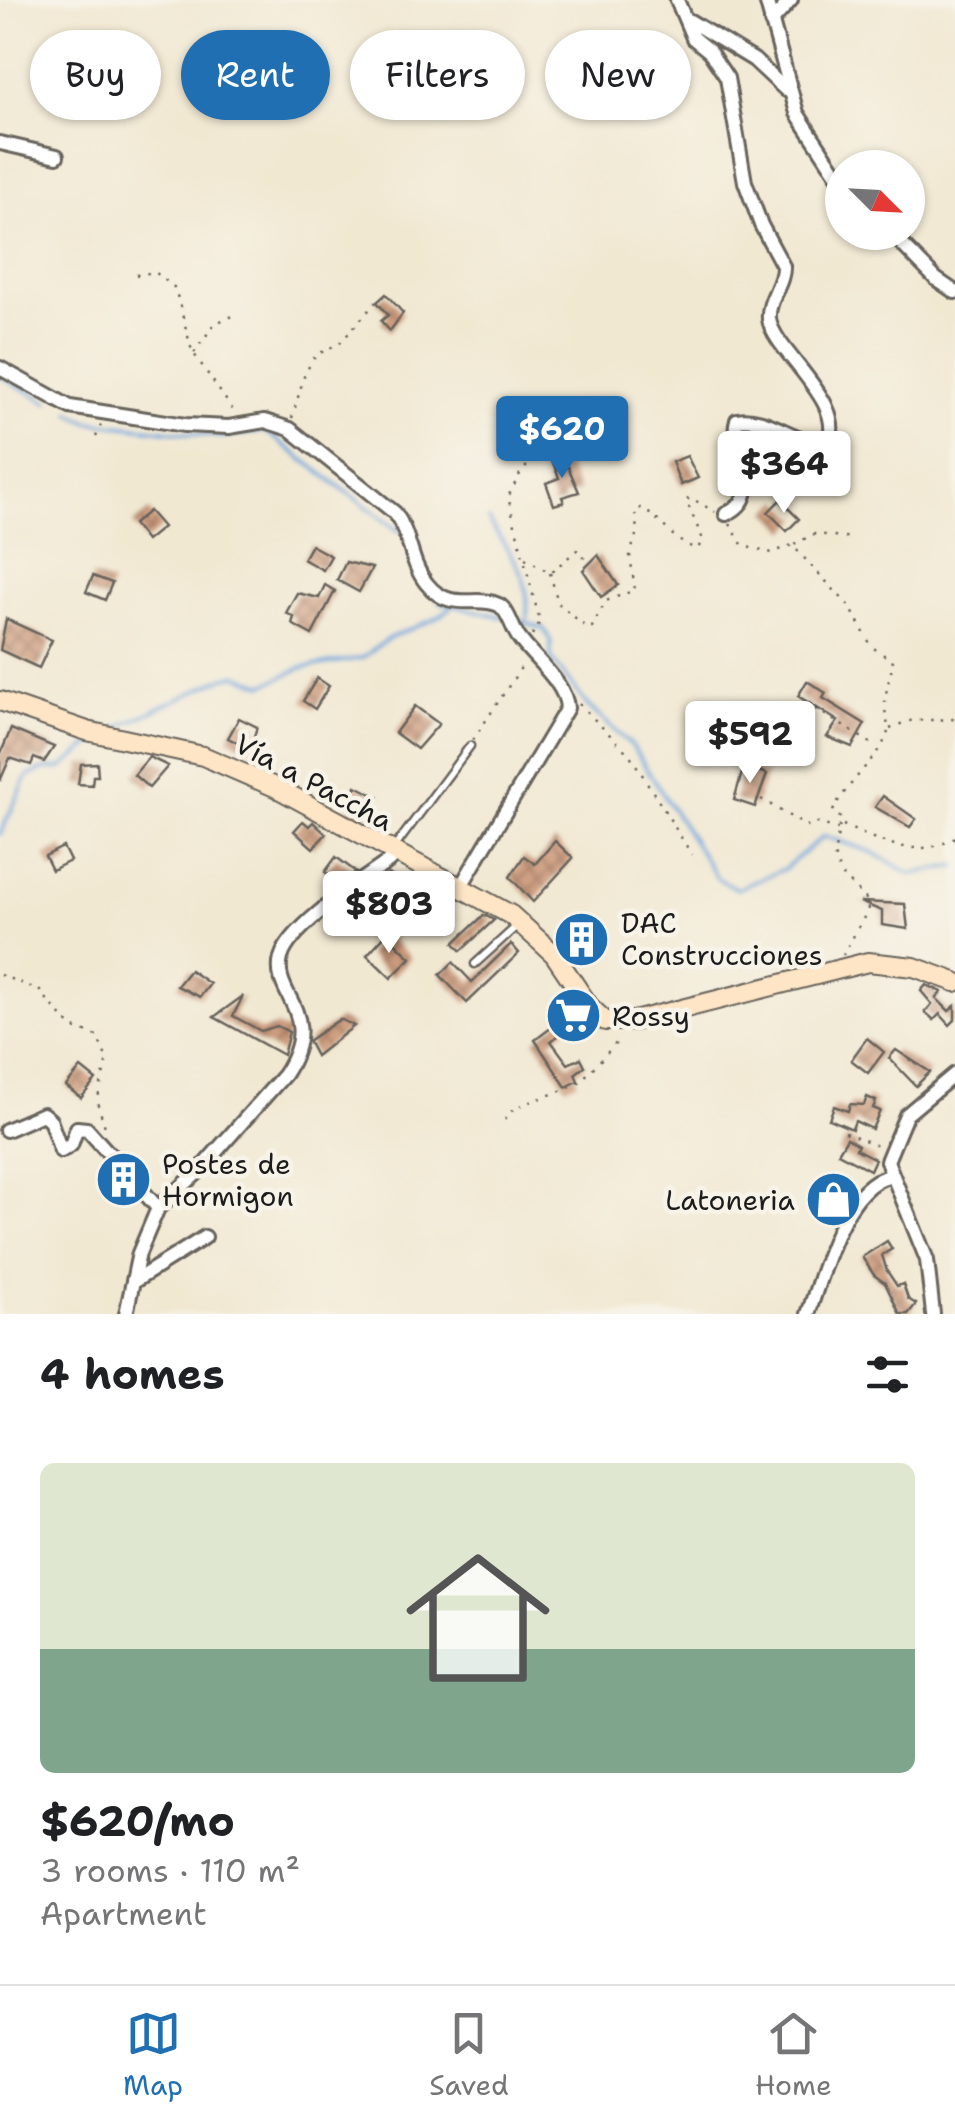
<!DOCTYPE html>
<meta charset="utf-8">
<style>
:root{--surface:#fff;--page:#f6f6f6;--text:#202124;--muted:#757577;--line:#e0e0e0;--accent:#1f6fb2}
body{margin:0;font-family:"Shantell Sans",sans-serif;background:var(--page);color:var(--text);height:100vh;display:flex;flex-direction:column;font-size:38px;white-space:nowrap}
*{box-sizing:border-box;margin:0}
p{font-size:32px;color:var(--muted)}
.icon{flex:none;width:55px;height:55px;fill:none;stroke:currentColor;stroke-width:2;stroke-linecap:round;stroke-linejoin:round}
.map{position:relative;height:1314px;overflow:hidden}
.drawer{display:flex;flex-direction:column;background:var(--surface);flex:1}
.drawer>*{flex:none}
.guide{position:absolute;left:30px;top:30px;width:895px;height:90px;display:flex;gap:20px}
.needle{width:65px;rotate:114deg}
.tools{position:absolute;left:825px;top:150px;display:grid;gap:20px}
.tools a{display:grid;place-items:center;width:100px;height:100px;border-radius:50%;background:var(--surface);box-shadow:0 2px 8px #0004;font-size:50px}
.price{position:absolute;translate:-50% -85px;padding:0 22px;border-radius:10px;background:#fff;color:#222;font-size:32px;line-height:65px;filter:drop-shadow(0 2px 5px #0008)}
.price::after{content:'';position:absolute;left:50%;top:60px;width:30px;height:22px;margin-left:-15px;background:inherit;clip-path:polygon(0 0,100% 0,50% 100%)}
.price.on{background:var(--accent);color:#fff}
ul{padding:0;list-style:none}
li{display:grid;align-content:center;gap:20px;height:530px;padding:0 40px}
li+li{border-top:2px solid var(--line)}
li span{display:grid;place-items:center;height:310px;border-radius:15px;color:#555}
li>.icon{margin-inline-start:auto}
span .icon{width:180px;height:180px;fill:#fffc;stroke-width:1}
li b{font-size:42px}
h2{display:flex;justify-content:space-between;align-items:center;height:120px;padding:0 40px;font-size:42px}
.chip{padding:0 35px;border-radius:45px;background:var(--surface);box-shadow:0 2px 8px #0004;font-size:35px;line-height:90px}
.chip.on{background:var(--accent);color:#fff}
.tab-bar{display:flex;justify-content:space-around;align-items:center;height:140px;border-top:2px solid var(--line);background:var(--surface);font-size:28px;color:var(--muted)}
.tab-bar a{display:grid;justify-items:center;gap:5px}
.tab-bar .on{color:var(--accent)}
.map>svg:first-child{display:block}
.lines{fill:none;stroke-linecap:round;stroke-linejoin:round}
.stream{stroke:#6fa5dc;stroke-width:4}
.building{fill:url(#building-cross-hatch)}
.lane-casing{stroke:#67635c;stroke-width:11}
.street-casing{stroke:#67635c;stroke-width:18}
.secondary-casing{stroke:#67635c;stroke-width:22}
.path{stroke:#67635c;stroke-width:2.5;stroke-dasharray:2.5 8;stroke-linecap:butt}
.lane{stroke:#fff;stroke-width:6}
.street{stroke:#fff;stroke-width:12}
.secondary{stroke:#fde5c5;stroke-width:18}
.labels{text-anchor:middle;stroke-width:9;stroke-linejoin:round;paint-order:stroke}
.street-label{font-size:28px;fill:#1c1c1c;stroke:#f7f3e8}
.poi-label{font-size:28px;fill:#1c1c1c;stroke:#f7f3e8;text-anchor:start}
</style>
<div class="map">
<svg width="955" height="1314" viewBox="0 0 955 1314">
<defs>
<pattern id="building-cross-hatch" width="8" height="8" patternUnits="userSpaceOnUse" patternTransform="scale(2.5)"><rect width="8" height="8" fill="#cd9c7e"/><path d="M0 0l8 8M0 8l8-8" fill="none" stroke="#a67e66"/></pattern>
</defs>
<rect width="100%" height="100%" fill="#f7f3e8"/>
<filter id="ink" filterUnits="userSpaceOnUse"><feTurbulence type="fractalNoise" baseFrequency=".01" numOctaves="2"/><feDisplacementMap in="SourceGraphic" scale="20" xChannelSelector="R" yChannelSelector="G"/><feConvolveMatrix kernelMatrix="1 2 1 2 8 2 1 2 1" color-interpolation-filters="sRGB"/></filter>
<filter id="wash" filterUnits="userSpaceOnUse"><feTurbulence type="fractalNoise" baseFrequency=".0048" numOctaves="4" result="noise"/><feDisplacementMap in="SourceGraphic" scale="40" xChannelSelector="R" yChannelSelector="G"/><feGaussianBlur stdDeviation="2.25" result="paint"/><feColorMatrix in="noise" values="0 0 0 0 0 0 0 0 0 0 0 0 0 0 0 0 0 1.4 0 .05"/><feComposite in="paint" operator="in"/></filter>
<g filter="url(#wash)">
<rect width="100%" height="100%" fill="#f1e8d2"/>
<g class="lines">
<g class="stream">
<path d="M0,376L48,402"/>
<path d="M70,413L89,422L222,437L265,431L399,531"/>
<path d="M489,520C510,558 531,570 527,619"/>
<path d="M439,602L502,617"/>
<path d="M512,618L544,629L551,642V658L588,706L632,746L717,878L737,889L784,869L824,836L872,852L911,874L955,866"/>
<path d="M113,730L225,677L237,675L264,685L301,668L362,658L389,638L437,618L450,608"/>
<path d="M0,834L27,777L43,769L62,768L96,740"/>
</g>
</g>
<g id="blocks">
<g class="building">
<path d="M386,294L403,313L390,331L381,321L388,315L377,302Z"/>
<path d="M526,410L541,432L532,440L513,419Z"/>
<path d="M562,453L579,492L562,497L564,502L554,505L546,483L559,478L551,458Z"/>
<path d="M687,456L698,478L681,485L672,462Z"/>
<path d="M780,500L799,519L787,531L768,512Z"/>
<path d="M149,511L163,527L146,541L133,524Z"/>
<path d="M311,545L331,556L323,570L303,559Z"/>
<path d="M598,555L618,585L601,597L583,570Z"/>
<path d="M346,562L372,568L359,592L337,580Z"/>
<path d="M93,576L112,583L105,600L86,592Z"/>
<path d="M325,585L335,591L312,635L292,624L294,617L286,613L297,593L319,598Z"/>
<path d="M6,619L52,640L39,668L0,650Z"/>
<path d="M317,678L329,686L315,709L303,701Z"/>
<path d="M807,681L826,693L823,698L865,724L852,747L827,737L838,721L798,696Z"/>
<path d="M415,706L439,724L417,749L395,733Z"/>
<path d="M239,718L257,727L250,749L228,738Z"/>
<path d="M11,729L54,747L44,762L34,758L31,765L10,758L0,781V755Z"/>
<path d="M149,757L168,766L149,788L134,775Z"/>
<path d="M97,763L98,776H93L92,785L78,784L81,764Z"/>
<path d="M744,766L767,774L755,807L734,800Z"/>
<path d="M356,786L378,797L365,818L350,810Z"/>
<path d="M883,796L916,819L910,827L875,807Z"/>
<path d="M303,821L309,826L313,822L326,834L313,848L294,831Z"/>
<path d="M555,841L573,858L533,902L510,877L524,856L535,864Z"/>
<path d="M63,847L70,861L52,870L45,856Z"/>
<path d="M336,857L356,872L340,884L325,872Z"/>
<path d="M389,874L397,880L387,894L396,903L389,910L368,890Z"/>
<path d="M860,902L905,904L908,929L882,925V911Z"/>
<path d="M484,915L494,920L461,951L454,943Z"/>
<path d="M584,929L600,947L578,960L565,945Z"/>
<path d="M386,934L411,958L391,978L367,955Z"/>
<path d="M511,944L519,953L467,1003L440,975L453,962L472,982Z"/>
<path d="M190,970L210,984L200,997L177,986Z"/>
<path d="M926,985L942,992L936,998L949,1011L955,1006V1020L950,1025L940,1014L934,1020L925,1012L932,1004L921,991Z"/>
<path d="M243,996L233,1016L261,1031L277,1026L289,1032L283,1055L214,1017Z"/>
<path d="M568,1000L581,1016L551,1041L568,1064L581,1058L585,1066L575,1074L578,1081L566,1087L535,1040L564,1018L557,1009Z"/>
<path d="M340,1019L354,1026L316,1056L308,1041Z"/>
<path d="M867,1038L884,1052L868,1073L851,1060Z"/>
<path d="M896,1050L930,1072L916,1086L889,1058Z"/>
<path d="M81,1068L96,1080L81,1098L66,1086Z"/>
<path d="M867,1097L876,1101L873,1108L880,1111L872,1129L855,1121L852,1129L829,1119L834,1106L848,1111L850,1104L864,1105Z"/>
<path d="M847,1138L858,1145L856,1149L875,1159L870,1170L838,1153Z"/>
<path d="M887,1241L892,1249L882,1255L887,1271L897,1286L903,1284L908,1299L916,1304L908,1314H900L885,1283L874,1275L862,1257Z"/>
</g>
</g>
</g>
<g filter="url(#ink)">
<use href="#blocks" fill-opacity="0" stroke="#67635c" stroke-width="2.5"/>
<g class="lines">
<defs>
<g id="lane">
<path d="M394,848L470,746"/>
<path d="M475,964L519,924"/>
</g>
<g id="street">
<path d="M677,0L693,38L709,51L727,78L745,182L761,225L783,266C784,284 767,300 769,319C773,351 850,404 827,444C796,444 766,414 737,420C727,452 770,494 726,514"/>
<path d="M766,0L797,113L842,182"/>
<path d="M690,21L754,60L786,90"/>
<path d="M771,22L791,0"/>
<path d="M0,143L57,156"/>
<path d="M890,232L936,279L955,292"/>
<path d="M0,368L70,407L185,425L229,427L265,421L290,429L395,513C411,535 410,564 427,584C450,613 477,594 499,605C509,611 512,629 519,638C533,658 566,683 567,708L461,886"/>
<path d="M6,1130L43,1114L50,1120L61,1151L71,1145L77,1128L87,1129L158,1208"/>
<path d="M133,1282L205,1237"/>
<path d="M126,1314L139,1253L158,1208L197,1173L284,1075C325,1012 271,996 281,958C290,925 368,877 396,856"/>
<path d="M808,1314C822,1275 843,1186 889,1176"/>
<path d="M933,1314L927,1260L887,1161L906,1115L955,1074"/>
</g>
<path id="secondary" d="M0,701L87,731L203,756L277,788L511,915L554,954L589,1006L605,1021H634L868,962L914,967L955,982"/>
</defs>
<use href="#lane" class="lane-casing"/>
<use href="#street" class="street-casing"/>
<use href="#secondary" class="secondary-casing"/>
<g class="path">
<path d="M136,275L155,272L175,288L192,351L235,413"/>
<path d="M194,353L215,323L238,314"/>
<path d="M292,418L305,373L316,355L340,343L376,302"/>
<path d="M96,437L101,425"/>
<path d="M730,524L743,546L772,553L792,545L850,607L872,647L893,661C891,676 884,693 885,709C886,720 891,730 885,740C875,759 836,797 833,812L841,818L834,855L840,873L867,900L868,910L843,955"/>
<path d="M794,544L815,534L853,538"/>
<path d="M525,558L550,573L577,550L588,562"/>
<path d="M550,573L558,603L587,628L592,627L606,601L635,590L630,555L637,532L635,511L640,508C662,518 675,546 698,548L703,540L686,500L691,498L715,512"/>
<path d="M532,635L540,622L508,497L522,470L540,456"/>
<path d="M806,703L877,747"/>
<path d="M579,704L630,755L692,855"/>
<path d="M890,729L907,721L955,719"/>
<path d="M473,740L524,663"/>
<path d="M761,799L806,826L817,823L838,829"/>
<path d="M843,825C878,841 920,861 955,837"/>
<path d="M0,975L39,990L71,1027L97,1036L107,1059L97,1102L106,1130"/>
<path d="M505,1120L514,1108L577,1085L621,1038"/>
<path d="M845,1132L878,1146"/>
</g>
<use href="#lane" class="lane"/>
<use href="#street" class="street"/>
<use href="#secondary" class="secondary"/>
</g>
</g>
<defs>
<symbol id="building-disc" viewBox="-11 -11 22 22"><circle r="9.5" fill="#1f6fb2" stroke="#f7f3e8"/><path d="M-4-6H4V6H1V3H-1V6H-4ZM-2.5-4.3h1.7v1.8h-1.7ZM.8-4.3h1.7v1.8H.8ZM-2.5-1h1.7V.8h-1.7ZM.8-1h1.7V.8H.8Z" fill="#fff"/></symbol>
<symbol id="supermarket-disc" viewBox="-11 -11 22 22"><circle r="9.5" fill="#1f6fb2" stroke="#f7f3e8"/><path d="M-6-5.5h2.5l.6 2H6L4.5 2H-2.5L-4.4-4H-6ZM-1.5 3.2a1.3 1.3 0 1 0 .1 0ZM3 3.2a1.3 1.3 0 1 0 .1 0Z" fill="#fff"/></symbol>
<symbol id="shop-disc" viewBox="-11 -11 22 22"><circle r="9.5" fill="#1f6fb2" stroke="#f7f3e8"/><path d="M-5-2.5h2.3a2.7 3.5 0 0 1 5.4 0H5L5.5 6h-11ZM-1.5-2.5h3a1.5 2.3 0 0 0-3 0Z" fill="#fff"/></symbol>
</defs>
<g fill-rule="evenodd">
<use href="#building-disc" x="550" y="908" width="63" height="63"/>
<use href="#supermarket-disc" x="542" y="984" width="63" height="63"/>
<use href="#building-disc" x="92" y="1148" width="63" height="63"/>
<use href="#shop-disc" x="802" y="1168" width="63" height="63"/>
</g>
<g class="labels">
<g class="street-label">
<text transform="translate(314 782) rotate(28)" y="10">Vía a Paccha</text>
</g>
<g class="poi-label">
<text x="621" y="933">DAC<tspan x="621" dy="32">Construcciones</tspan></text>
<text x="612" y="1026">Rossy</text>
<text x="162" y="1174">Postes de<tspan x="162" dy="32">Hormigon</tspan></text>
<text x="795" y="1210" text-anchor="end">Latoneria</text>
</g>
</g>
</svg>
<div class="tools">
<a><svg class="needle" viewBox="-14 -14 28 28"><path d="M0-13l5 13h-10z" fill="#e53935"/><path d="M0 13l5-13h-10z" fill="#757577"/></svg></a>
</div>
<b class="price on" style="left:562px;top:481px">$620</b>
<b class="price" style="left:784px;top:516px">$364</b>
<b class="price" style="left:750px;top:786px">$592</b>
<b class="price" style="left:389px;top:956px">$803</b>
<div class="guide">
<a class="chip">Buy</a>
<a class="chip on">Rent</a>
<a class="chip">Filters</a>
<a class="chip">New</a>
</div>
</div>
<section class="drawer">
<h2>4 homes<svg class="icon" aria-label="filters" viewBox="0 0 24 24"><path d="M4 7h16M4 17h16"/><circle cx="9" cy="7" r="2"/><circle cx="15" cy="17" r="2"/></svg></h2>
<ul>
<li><span style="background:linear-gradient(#dfe7d0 60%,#7fa58c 0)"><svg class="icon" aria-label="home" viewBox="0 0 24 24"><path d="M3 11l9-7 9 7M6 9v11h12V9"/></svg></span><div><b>$620/mo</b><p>3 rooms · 110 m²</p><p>Apartment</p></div></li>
</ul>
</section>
<nav class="tab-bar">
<a class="on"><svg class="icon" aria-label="map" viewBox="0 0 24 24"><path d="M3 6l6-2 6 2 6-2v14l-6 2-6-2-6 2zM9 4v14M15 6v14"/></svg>Map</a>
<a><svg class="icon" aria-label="saved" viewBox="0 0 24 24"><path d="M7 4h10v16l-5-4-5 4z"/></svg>Saved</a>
<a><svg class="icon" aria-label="home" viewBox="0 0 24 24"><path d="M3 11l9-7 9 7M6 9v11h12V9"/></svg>Home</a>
</nav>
